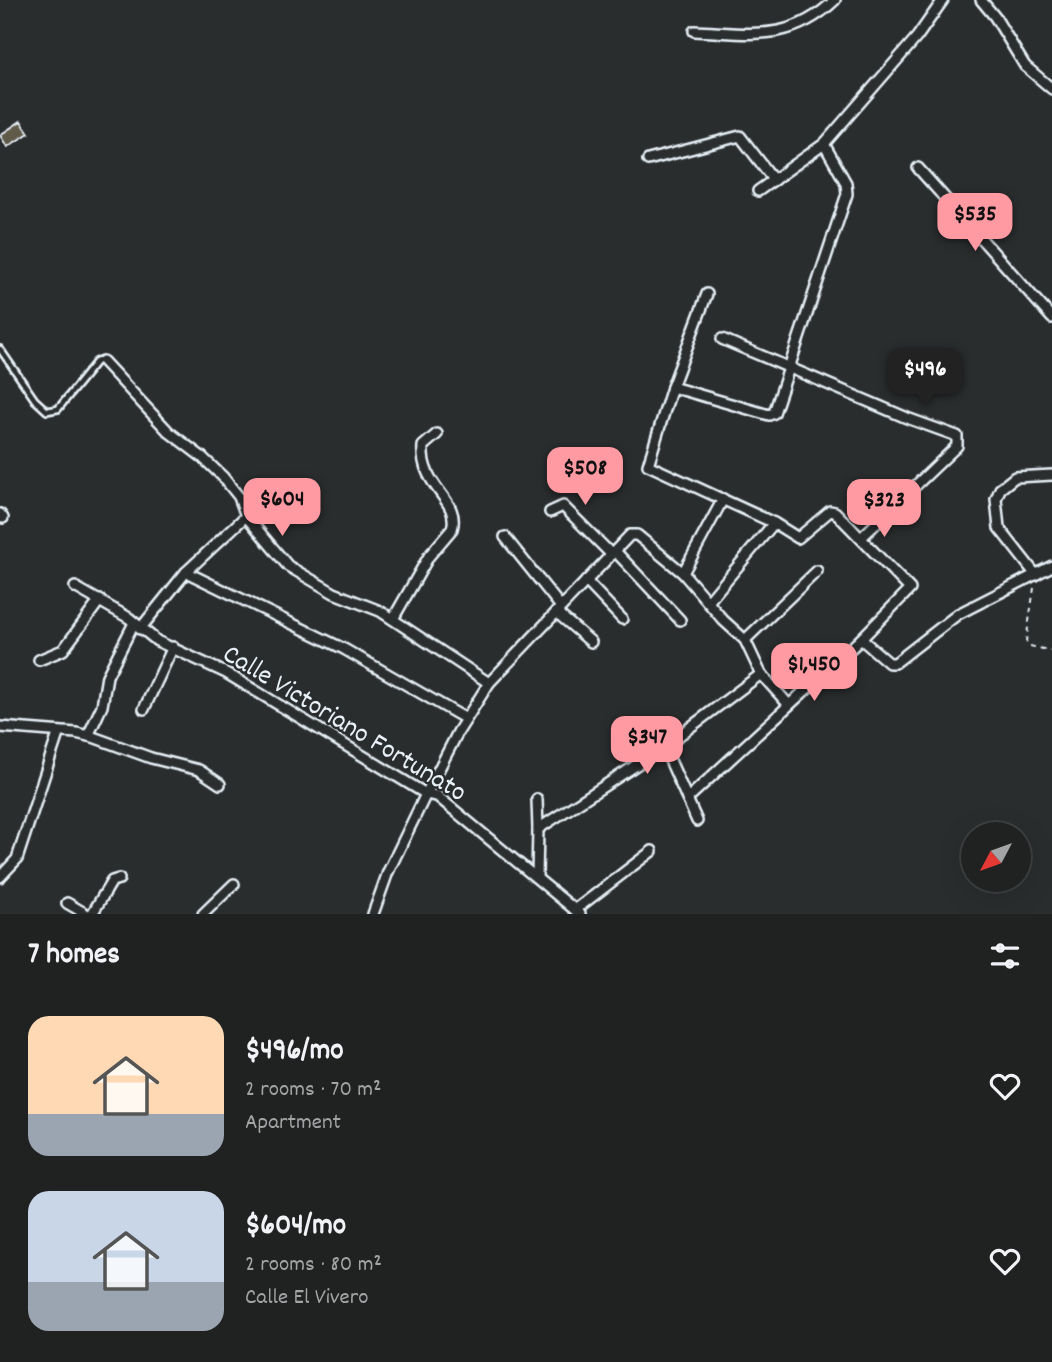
<!DOCTYPE html>
<meta charset="utf-8">
<style>
:root{--surface:#202222;--page:#282a2a;--text:#f1f3f6;--muted:#a2a4a5;--line:#3d3f40;--accent:#ff9aa2}
body{margin:0;font-family:Dekko,sans-serif;background:var(--page);color:var(--text);height:100vh;display:flex;flex-direction:column;font-size:26px;white-space:nowrap}
*{box-sizing:border-box;margin:0}
p{font-size:23px;color:var(--muted)}
.icon{flex:none;width:38px;height:38px;fill:none;stroke:currentColor;stroke-width:2;stroke-linecap:round;stroke-linejoin:round}
.map{position:relative;height:914px;overflow:hidden}
.sheet{display:flex;flex-direction:column;background:var(--surface);flex:1}
.sheet>*{flex:none}
.needle{width:46px;rotate:229deg}
.tools{position:absolute;left:961px;top:822px;display:grid;gap:14px}
.tools a{display:grid;place-items:center;width:70px;height:70px;border-radius:50%;background:var(--surface);box-shadow:0 7px 28px #0002,0 0 0 2px var(--line);font-size:35px}
.price{position:absolute;translate:-50% -60px;padding:0 16px;border-radius:14px;background:var(--accent);color:#111;font-size:23px;line-height:46px;filter:drop-shadow(0 2px 4px #0008)}
.price::after{content:'';position:absolute;left:50%;top:42px;width:21px;height:16px;margin-left:-10px;background:inherit;clip-path:polygon(0 0,100% 0,50% 100%)}
.price.on{background:#222;color:#fff}
ul{padding:0;list-style:none}
li{display:flex;align-items:center;gap:21px;height:175px;padding:0 28px}
li span{display:grid;place-items:center;flex:none;width:196px;height:140px;border-radius:21px;color:#555}
li>.icon{margin-inline-start:auto}
span .icon{width:84px;height:84px;fill:#fffc;stroke-width:1}
li b{font-size:30px}
h2{display:flex;justify-content:space-between;align-items:center;height:84px;padding:0 28px;font-size:30px}
.map>svg:first-child{display:block}
.shadow{fill:#0007}
.building{fill:#615a4a;stroke:#e8f1f8;stroke-width:2}
.lines{fill:none;stroke-linecap:round;stroke-linejoin:round}
.service-casing{stroke:#e8f1f8;stroke-width:10}
.minor-casing{stroke:#e8f1f8;stroke-width:14}
.path{stroke:#e8f1f8;stroke-width:2;stroke-dasharray:5 5;stroke-linecap:butt}
.service{stroke:#2a2d2e;stroke-width:4.5}
.minor{stroke:#2a2d2e;stroke-width:9}
.labels{text-anchor:middle;stroke-width:5;stroke-linejoin:round;paint-order:stroke}
.street-label{font-size:28px;fill:#e8f1f8;stroke:#2a2d2e}
</style>
<div class="map">
<svg width="1052" height="914" viewBox="0 0 1052 914">
<rect width="100%" height="100%" fill="#2a2d2e"/>
<filter id="ink" filterUnits="userSpaceOnUse"><feTurbulence type="fractalNoise" baseFrequency=".0143" numOctaves="2"/><feDisplacementMap in="SourceGraphic" scale="14" xChannelSelector="R" yChannelSelector="G"/><feConvolveMatrix kernelMatrix="1 2 1 2 8 2 1 2 1" color-interpolation-filters="sRGB"/></filter>
<g filter="url(#ink)">
<path class="shadow" d="M20,123L24,135L4,148L0,137Z"/>
<path class="building" d="M21,121L29,133L7,147L0,135Z"/>
<g class="lines">
<defs>
<path id="service" d="M0,349L35,400L47,411L58,409L96,362L101,360"/>
<g id="minor">
<path d="M981,0L995,17L1025,66L1052,89"/>
<path d="M694,31C751,33 790,43 835,0"/>
<path d="M648,160L740,136L774,180"/>
<path d="M918,168L1052,318"/>
<path d="M758,191L824,144L917,37L943,0"/>
<path d="M722,339L907,418L957,436V446L862,537"/>
<path d="M103,361L169,432L202,457L223,477L239,497L246,516L288,566L334,593L380,611L489,683"/>
<path d="M672,387L769,415L774,413L847,194L846,183L824,144"/>
<path d="M550,512L563,506L611,554"/>
<path d="M0,514L3,518"/>
<path d="M505,537L561,607"/>
<path d="M615,551L680,620"/>
<path d="M186,572L344,649L466,719"/>
<path d="M683,573L723,499"/>
<path d="M1036,575L999,528L996,499L1000,489L1015,477L1052,475"/>
<path d="M586,581L622,619"/>
<path d="M75,587L129,618L157,641L226,673L426,794L437,796L580,914"/>
<path d="M708,602L774,523"/>
<path d="M556,612L591,642"/>
<path d="M393,619L429,556L452,529C461,499 420,488 423,446L437,434"/>
<path d="M140,629L186,572L246,516"/>
<path d="M861,639L889,663H895L958,614L1052,566"/>
<path d="M745,640L817,571"/>
<path d="M39,660L63,650L100,600"/>
<path d="M144,709L173,647"/>
<path d="M0,727L76,733L93,737L151,758L199,770L220,784"/>
<path d="M88,736L102,706L107,676L134,623"/>
<path d="M664,747L697,821"/>
<path d="M537,799L538,829"/>
<path d="M687,799L861,639L910,589L835,512L830,511L798,538L774,523L648,465L672,387L707,294"/>
<path d="M0,877L17,859L58,734"/>
<path d="M537,877L538,829L664,747L761,674"/>
<path d="M67,903L86,914"/>
<path d="M575,910L652,851"/>
<path d="M92,914L112,881L119,879"/>
<path d="M203,914L234,884"/>
<path d="M373,914L388,872L426,794L458,732L489,683L630,535H637L683,573L723,620L745,640L761,674L789,705"/>
</g>
</defs>
<use href="#service" class="service-casing"/>
<use href="#minor" class="minor-casing"/>
<path class="path" d="M1034,588L1026,641L1030,646L1052,651"/>
<use href="#service" class="service"/>
<use href="#minor" class="minor"/>
</g>
</g>
<g class="labels">
<g class="street-label">
<text transform="translate(346 721) rotate(31)" y="10">Calle Victoriano Fortunato</text>
</g>
</g>
</svg>
<div class="tools">
<a><svg class="needle" viewBox="-14 -14 28 28"><path d="M0-13l5 13h-10z" fill="#e53935"/><path d="M0 13l5-13h-10z" fill="#a2a4a5"/></svg></a>
</div>
<b class="price" style="left:975px;top:253px">$535</b>
<b class="price on" style="left:925px;top:408px">$496</b>
<b class="price" style="left:585px;top:507px">$508</b>
<b class="price" style="left:282px;top:538px">$604</b>
<b class="price" style="left:884px;top:539px">$323</b>
<b class="price" style="left:814px;top:703px">$1,450</b>
<b class="price" style="left:647px;top:776px">$347</b>
</div>
<section class="sheet">
<h2>7 homes<svg class="icon" aria-label="filters" viewBox="0 0 24 24"><path d="M4 7h16M4 17h16"/><circle cx="9" cy="7" r="2"/><circle cx="15" cy="17" r="2"/></svg></h2>
<ul>
<li><span style="background:linear-gradient(#ffd9b3 70%,#9aa5b1 0)"><svg class="icon" aria-label="home" viewBox="0 0 24 24"><path d="M3 11l9-7 9 7M6 9v11h12V9"/></svg></span><div><b>$496/mo</b><p>2 rooms · 70 m²</p><p>Apartment</p></div><svg class="icon" aria-label="heart" viewBox="0 0 24 24"><path d="M12 20l-8-8c-3-5 5-10 8-4 3-6 11-1 8 4z"/></svg></li>
<li><span style="background:linear-gradient(#c9d6e8 65%,#9aa5b1 0)"><svg class="icon" aria-label="home" viewBox="0 0 24 24"><path d="M3 11l9-7 9 7M6 9v11h12V9"/></svg></span><div><b>$604/mo</b><p>2 rooms · 80 m²</p><p>Calle El Vivero</p></div><svg class="icon" aria-label="heart" viewBox="0 0 24 24"><path d="M12 20l-8-8c-3-5 5-10 8-4 3-6 11-1 8 4z"/></svg></li>
</ul>
</section>
